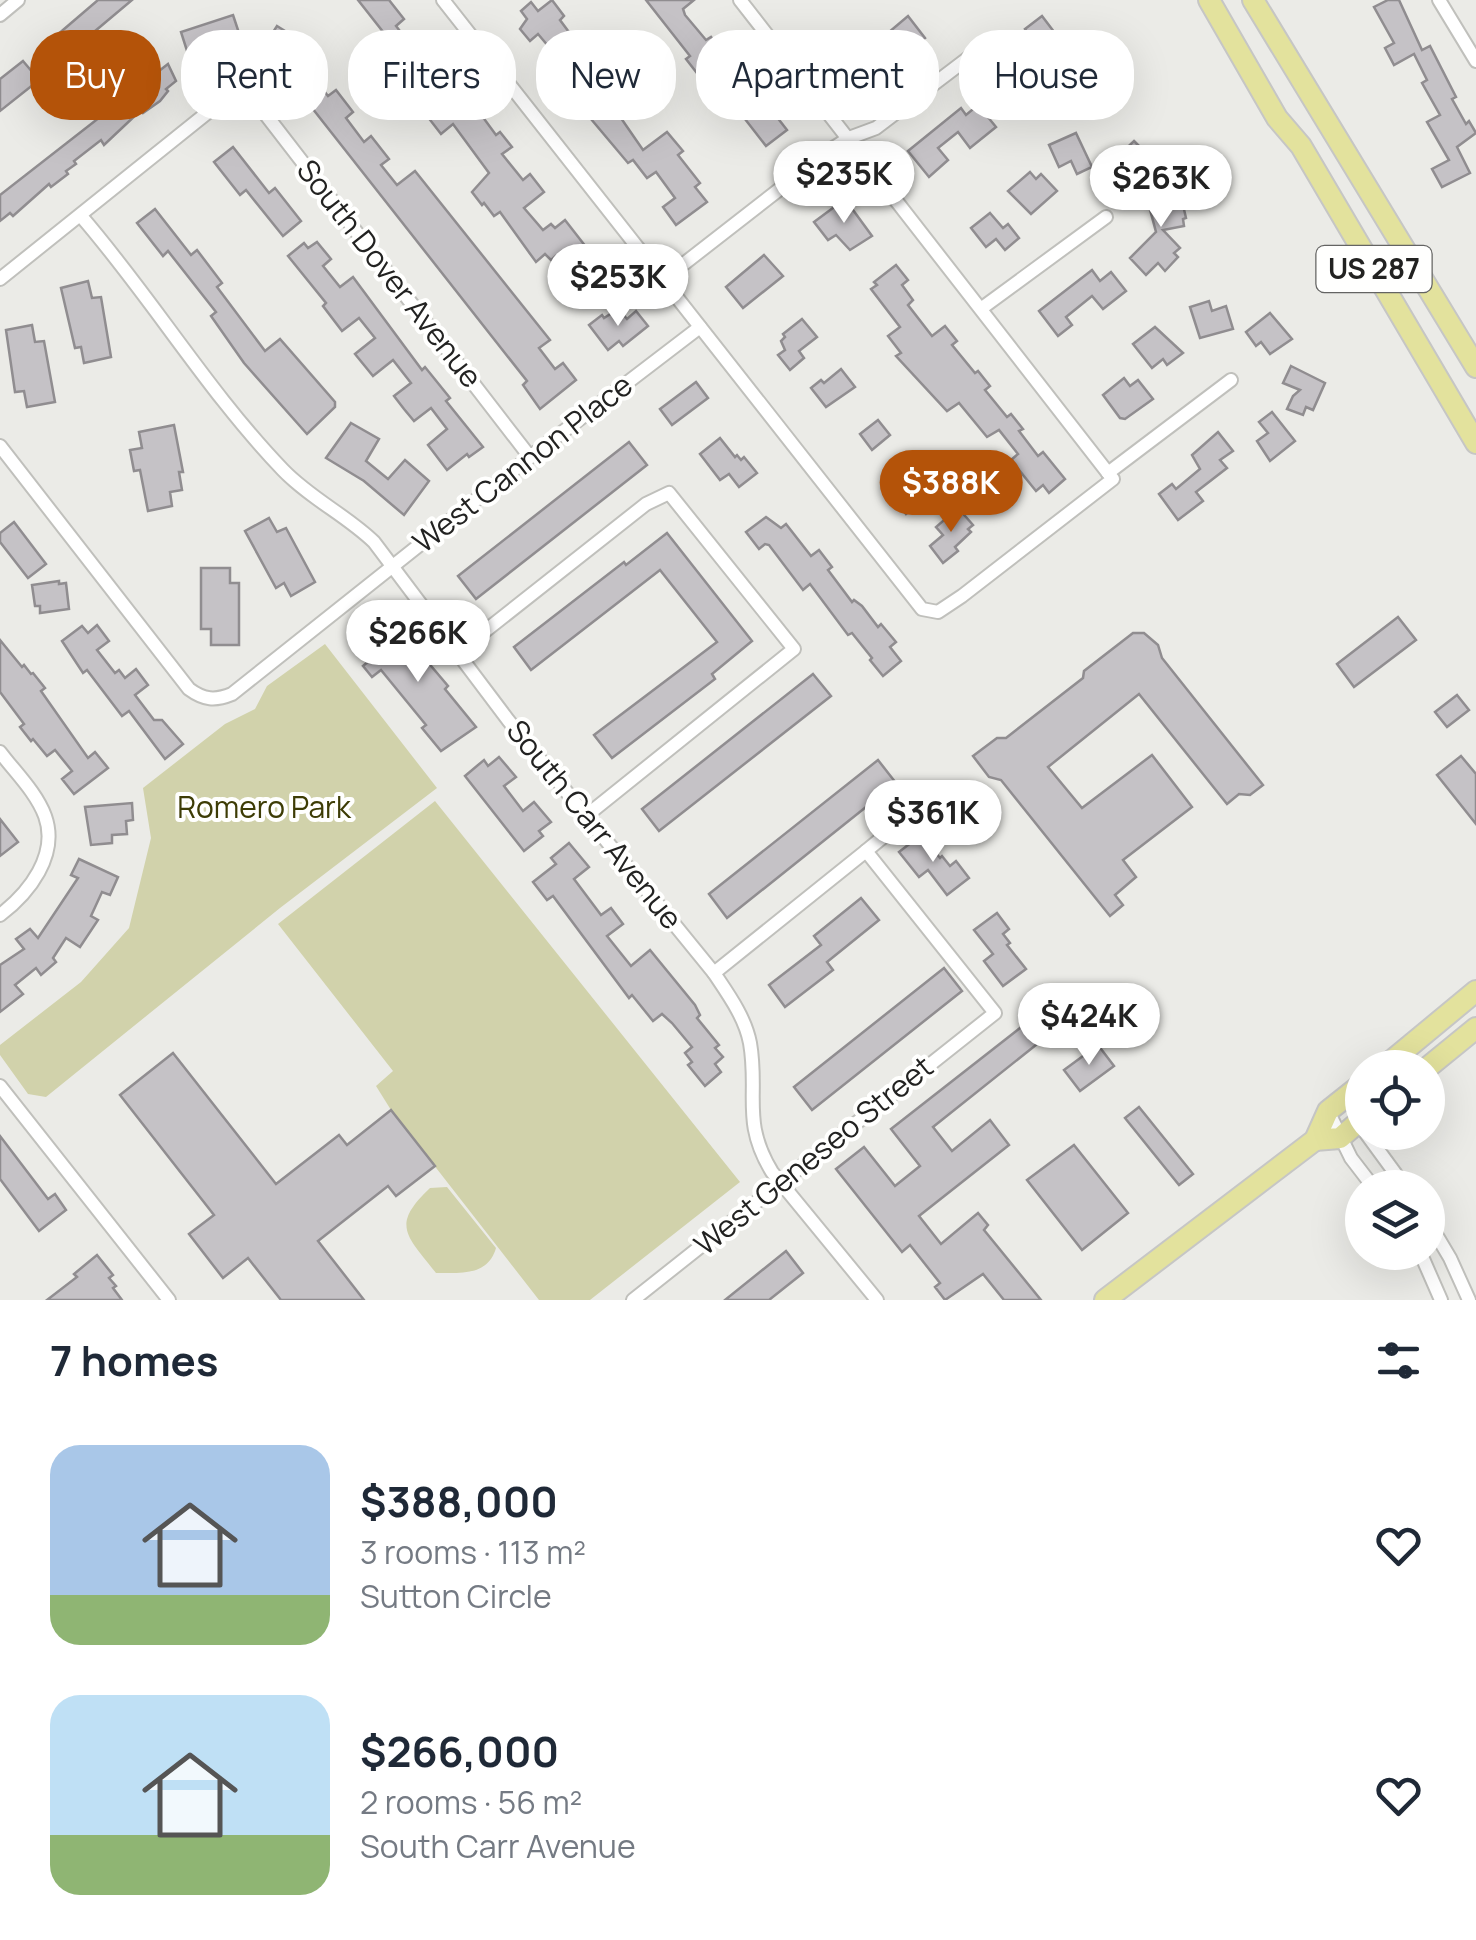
<!DOCTYPE html>
<meta charset="utf-8">
<style>
:root{--surface:#fff;--page:#f2f2f3;--text:#1f2937;--muted:#747a83;--accent:#b45309}
body{margin:0;font-family:Manrope,sans-serif;background:var(--page);color:var(--text);height:100vh;display:flex;flex-direction:column;font-size:38px;white-space:nowrap}
*{box-sizing:border-box;margin:0}
p{font-size:32px;color:var(--muted)}
.icon{flex:none;width:55px;height:55px;fill:none;stroke:currentColor;stroke-width:2;stroke-linecap:round;stroke-linejoin:round}
.map{position:relative;height:1300px;overflow:hidden}
.side{display:flex;flex-direction:column;background:var(--surface);flex:1}
.side>*{flex:none}
.banner{position:absolute;left:30px;top:30px;width:1418px;height:90px;display:flex;gap:20px}
.tools{position:absolute;left:1345px;top:1050px;display:grid;gap:20px}
.tools a{display:grid;place-items:center;width:100px;height:100px;border-radius:50%;background:var(--surface);box-shadow:0 10px 40px #0002;font-size:50px}
.price{position:absolute;translate:-50% -85px;padding:0 22px;border-radius:35px;background:#fff;color:#222;font-size:32px;line-height:65px;filter:drop-shadow(0 2px 5px #0008)}
.price::after{content:'';position:absolute;left:50%;top:60px;width:30px;height:22px;margin-left:-15px;background:inherit;clip-path:polygon(0 0,100% 0,50% 100%)}
.price.on{background:var(--accent);color:#fff}
ul{padding:0;list-style:none}
li{display:flex;align-items:center;gap:30px;height:250px;padding:0 50px}
li span{display:grid;place-items:center;flex:none;width:280px;height:200px;border-radius:30px;color:#555}
li>.icon{margin-inline-start:auto}
span .icon{width:120px;height:120px;fill:#fffc;stroke-width:1}
li b{font-size:42px}
h2{display:flex;justify-content:space-between;align-items:center;height:120px;padding:0 50px;font-size:42px}
.chip{padding:0 35px;border-radius:40px;background:var(--surface);box-shadow:0 10px 40px #0002;font-size:35px;line-height:90px}
.chip.on{background:var(--accent);color:#fff}
.map>svg:first-child{display:block}
.green{fill:#d1d2ab}
.building{fill:#c5c2c6;stroke:#908d90;stroke-width:2.5}
.lines{fill:none;stroke-linecap:round;stroke-linejoin:round}
.street-casing{stroke:#c0c0bc;stroke-width:16}
.primary-casing{stroke:#c6c6c5;stroke-width:24}
.street{stroke:#fff;stroke-width:12}
.primary{stroke:#e3e29d;stroke-width:20}
.labels{text-anchor:middle;stroke-width:8;stroke-linejoin:round;paint-order:stroke}
.shield{fill:#fffffe;stroke:#646463;stroke-width:2.5}
.shield-label{font-size:28px;font-weight:bold;fill:#222221}
.street-label{font-size:30px;fill:#222221;stroke:#fffffe}
.park-label{font-size:30px;fill:#3d3c05;stroke:#fffffe}
</style>
<div class="map">
<svg width="1476" height="1300" viewBox="0 0 1476 1300">
<rect width="100%" height="100%" fill="#ebebe7"/>
<g class="green">
<path d="M325,644L437,788L280,908L46,1097L28,1094L0,1055V1045L81,982L129,928L151,838L143,788L225,724L255,709L267,686Z"/>
<path d="M435,801L740,1182L590,1300H539L391,1110L376,1086L393,1071L278,924Z"/>
<path d="M447,1187L496,1248C488,1276 461,1273 436,1273C407,1235 390,1226 430,1188Z"/>
</g>
<g class="building">
<path d="M98,0H132L88,37L98,49L71,70L49,42Z"/>
<path d="M358,0H389L404,19L396,26L414,49L416,48L420,52L431,44L444,60L427,72L450,101L463,90L496,135L500,132L512,147L502,154L523,180L530,174L544,192L524,208L543,230L551,224L555,228L565,220L611,279L595,292L562,251L551,260L545,254L536,262L500,212L494,216L484,203L482,205L472,192L489,173L453,124L441,134L417,103L424,97L406,73L399,78L380,53L391,42Z"/>
<path d="M552,0L564,16L560,20L621,102L614,108L643,150L667,132L683,151L678,155L700,183L695,187L707,202L676,225L663,207L675,198L656,172L647,178L633,160L628,163L591,119L595,116L578,94L574,96L559,76L565,66L538,34L530,41L520,29L527,19L521,11L531,2L538,11Z"/>
<path d="M646,0H694L683,9L685,15L706,40L711,37L721,50H730L742,65L720,82L717,78L707,86L686,59L690,56Z"/>
<path d="M1388,0H1399L1422,50L1430,46L1456,97L1452,99L1466,124L1469,121L1476,133L1457,147L1470,173L1442,187L1432,169L1449,160L1427,122L1440,115L1422,83L1427,80L1414,54L1394,65L1385,48L1394,43L1374,7Z"/>
<path d="M233,15L240,36L226,41L230,53L206,62L202,50L188,54L181,32Z"/>
<path d="M908,16L925,38L913,47L919,55L871,89L863,85L849,66Z"/>
<path d="M1042,16L1061,41L1032,64L1022,52L1034,41L1025,29Z"/>
<path d="M277,26L314,49L303,70L291,62L293,60L266,43Z"/>
<path d="M23,61L39,80L0,111V79Z"/>
<path d="M168,64L176,81L166,89L168,91L160,101L143,113L141,110L104,145L101,140L74,161L76,164L66,171L68,174L51,187L49,184L13,216L10,213L0,221V195Z"/>
<path d="M1025,71L1059,96L1047,112L1041,108L1034,118L1014,103L1021,94L1012,87Z"/>
<path d="M321,87L328,96L336,90L353,112L346,118L364,142L371,136L389,159L381,165L397,185L415,171L550,340L539,348L555,369L563,363L576,380L540,409L523,385L527,381L305,99Z"/>
<path d="M759,94L787,130L766,146L738,110Z"/>
<path d="M978,105L996,127L970,148L958,132L938,148L948,160L929,177L908,151L961,108L966,115Z"/>
<path d="M1076,133L1092,167L1077,174L1071,161L1059,167L1049,145Z"/>
<path d="M1134,141L1157,164L1138,181L1129,170L1124,175L1112,162Z"/>
<path d="M233,147L269,193L275,188L301,221L283,236L246,190L240,195L214,162Z"/>
<path d="M1030,172L1036,179L1041,174L1057,191L1031,214L1008,191Z"/>
<path d="M1168,186L1169,191L1179,188L1186,218L1183,219L1184,226L1163,230L1180,248L1174,253L1178,257L1165,271L1158,263L1146,275L1130,258L1156,232L1145,191Z"/>
<path d="M845,199L872,236L850,250L836,235L828,240L814,222Z"/>
<path d="M155,209L191,255L197,250L222,283L217,287L265,351L280,339L335,402V407L307,434L244,363L211,316L216,312L168,251L163,256L137,223Z"/>
<path d="M990,213L1003,228L1008,224L1019,238L1005,250L996,239L986,247L971,228Z"/>
<path d="M317,242L331,259L323,266L340,287L353,277L422,370L425,367L450,398L446,401L483,447L469,457L467,454L447,470L428,445L447,429L431,408L414,421L404,409L394,396L411,383L393,360L373,376L355,354L375,338L359,318L342,331L323,306L326,303L288,256L304,243L308,248Z"/>
<path d="M764,255L783,276L743,308L726,287Z"/>
<path d="M896,265L908,280L902,285L913,300L908,305L932,336L945,326L957,341L952,345L975,373L978,371L990,386L985,390L1007,417L1011,414L1023,429L1019,431L1038,456L1043,452L1065,479L1049,493L1043,485L1036,491L1011,460L1018,454L999,430L987,437L959,403L947,411L896,356L901,353L888,336L900,327L871,289L877,285L874,282Z"/>
<path d="M1092,270L1100,281L1111,272L1126,291L1103,309L1092,296L1066,317L1072,325L1058,336L1039,311Z"/>
<path d="M88,281L92,298L101,297L111,357L84,363L81,347L75,348L61,288Z"/>
<path d="M1209,301L1212,311L1226,306L1233,329L1200,338L1190,307Z"/>
<path d="M636,311L648,326L623,346L619,341L608,350L589,325L602,315L604,318L612,313L616,318L622,313L627,319Z"/>
<path d="M1270,313L1292,339L1270,354L1261,342L1256,346L1246,332Z"/>
<path d="M802,319L817,337L799,351L804,358L790,370L778,355L785,350L781,341L785,337L783,334Z"/>
<path d="M32,325L35,342L44,341L55,402L27,407L24,391L15,392L6,330Z"/>
<path d="M1155,327L1183,353L1167,365L1163,359L1152,368L1133,344Z"/>
<path d="M1291,366L1325,383L1313,410L1306,407L1303,415L1287,409L1293,396L1300,390L1283,383Z"/>
<path d="M841,369L855,387L826,407L811,388L821,380L824,383Z"/>
<path d="M1124,378L1130,386L1138,380L1153,399L1125,419L1120,418L1103,395Z"/>
<path d="M696,382L708,398L672,425L660,409Z"/>
<path d="M1272,412L1295,441L1270,461L1257,441L1268,433L1259,422Z"/>
<path d="M878,420L890,435L872,450L860,434Z"/>
<path d="M351,423L379,439L366,461L388,479L405,460L429,481L404,515L364,481L326,458Z"/>
<path d="M174,425L183,472H179L182,490L170,492L172,506L148,511L140,470L134,471L130,450L142,448L139,432Z"/>
<path d="M1218,432L1233,451L1220,460L1227,468L1196,492L1203,501L1178,520L1159,494L1172,484L1176,489L1200,469L1192,455Z"/>
<path d="M720,438L735,457L737,455L741,460L744,457L757,473L739,487L729,474L720,480L700,454Z"/>
<path d="M629,442L647,465L476,599L458,576Z"/>
<path d="M909,470L931,494L906,514L886,488Z"/>
<path d="M958,508L973,525L968,529L971,532L955,547L958,551L943,563L930,546L943,535L936,527Z"/>
<path d="M766,517L781,528L786,524L811,556L819,550L832,567L828,570L852,602L854,600L862,606L878,627L881,624L896,642L890,647L901,661L883,676L870,660L872,658L852,633L848,635L810,584L803,590L769,545L765,544L759,549L746,532Z"/>
<path d="M269,518L277,532L286,528L315,582L291,596L284,583L276,588L245,531Z"/>
<path d="M14,522L46,564L28,578L0,542V533Z"/>
<path d="M667,533L752,641L712,674L715,679L612,758L594,735L717,642L660,570L531,670L514,647L624,562L626,565Z"/>
<path d="M201,568H230V583H239V645H211V629H201Z"/>
<path d="M59,581V584L66,583L69,609L40,613V606H35L32,585Z"/>
<path d="M1398,617L1416,640L1354,687L1337,664Z"/>
<path d="M392,620L448,686L445,689L476,727L441,751L422,728L426,725L381,670L372,677L363,666L370,660L362,650Z"/>
<path d="M97,625L109,641L97,650L115,673L119,670L125,678L136,669L148,685L135,695L154,720H162L183,744L165,759L129,711L122,716L87,670L83,673L62,641L82,626L88,633Z"/>
<path d="M1133,633H1144L1158,645L1162,658L1263,785L1250,795L1239,794L1227,804L1139,694L1048,767L1082,808L1152,755L1192,807L1123,860L1136,877L1115,895L1123,905L1110,916L1001,780L989,777L973,756L997,738H1006L1083,678L1084,671Z"/>
<path d="M0,640L22,667L24,665L31,674L33,673L45,688L41,691L88,758L95,752L108,768L74,794L62,779L72,771L55,750L47,756L33,739L31,741L20,727L24,724L0,692Z"/>
<path d="M813,674L831,696L659,831L642,809Z"/>
<path d="M1457,695L1469,710L1447,727L1435,712Z"/>
<path d="M1461,756L1476,774V824L1437,775Z"/>
<path d="M499,757L516,777L504,786L523,811L534,802L551,822L539,831L543,836L524,851L465,776L484,760L488,766Z"/>
<path d="M878,760L896,783L727,918L709,894Z"/>
<path d="M132,803L133,820L126,821L127,834L112,835V843L91,845L85,807Z"/>
<path d="M0,819L18,842L0,856Z"/>
<path d="M921,835L940,858L942,856L950,866L956,861L969,878L947,895L928,870L919,877L899,852Z"/>
<path d="M569,843L589,867L574,879L601,915L611,908L623,924L607,936L631,966L650,950L695,1005L700,1015L697,1018L719,1045L715,1048L723,1057L715,1064L721,1072L705,1086L688,1065L692,1062L685,1053L692,1047L672,1023L662,1014L653,1021L632,995L629,998L553,896L547,900L533,882L556,864L551,858Z"/>
<path d="M79,859L118,877L110,895L102,892L91,916L98,920L80,947L66,938L53,958L56,962L41,975L36,968L15,985L23,994L0,1012V965L24,949L16,939L30,929L38,938L78,878L71,875Z"/>
<path d="M861,898L879,920L827,962L833,970L785,1007L769,985L821,945L814,936Z"/>
<path d="M997,913L1009,929L1003,934L1010,943L1007,945L1026,969L1003,986L984,961L993,954L974,930Z"/>
<path d="M944,968L962,991L812,1110L794,1087Z"/>
<path d="M1057,999L1071,1017L933,1127L952,1151L990,1120L1009,1145L919,1216L941,1244L978,1213L988,1225L984,1230L1041,1300H1004L983,1274L945,1300L935,1287L940,1283L910,1245L902,1252L836,1169L864,1147L895,1186L920,1166L891,1129Z"/>
<path d="M1098,1045L1114,1066L1080,1091L1064,1070Z"/>
<path d="M173,1053L276,1184L339,1135L347,1145L391,1110L435,1166L396,1196L388,1186L318,1241L364,1300H281L248,1258L223,1278L189,1234L214,1215L120,1095Z"/>
<path d="M1139,1107L1193,1174L1179,1185L1125,1118Z"/>
<path d="M0,1136L48,1199L55,1194L66,1210L39,1231L0,1179Z"/>
<path d="M1074,1145L1128,1213L1082,1250L1027,1180Z"/>
<path d="M786,1251L803,1273L769,1300H725Z"/>
<path d="M97,1255L113,1275L109,1278L116,1286L113,1288L122,1300H47L77,1277L74,1274Z"/>
</g>
<g class="lines">
<defs>
<g id="street">
<path d="M443,0L922,609L938,612L962,596L1113,479L1108,473"/>
<path d="M740,0L1108,473"/>
<path d="M1439,0L1476,61"/>
<path d="M0,15L18,0"/>
<path d="M81,216C152,298 208,392 283,470C311,499 346,515 374,542L508,720L714,973C728,994 745,1017 750,1043C759,1095 741,1121 772,1172L877,1300"/>
<path d="M0,279L212,109L242,99L263,111L530,457"/>
<path d="M663,280L830,150L849,138L876,128L976,52"/>
<path d="M982,308L1106,217"/>
<path d="M0,446L189,689C204,700 215,701 232,694L530,457L700,327"/>
<path d="M1108,473L1231,380"/>
<path d="M456,654L646,504L669,493L794,649L586,816"/>
<path d="M0,752C15,772 36,792 45,816C59,855 29,893 0,915"/>
<path d="M714,973L866,851"/>
<path d="M0,1086L169,1300"/>
<path d="M1328,1111L1351,1158L1374,1188"/>
<path d="M1365,1132L1406,1188"/>
<path d="M1428,1221L1450,1258L1469,1300"/>
<path d="M1420,1252L1441,1300"/>
<path d="M633,1300L995,1013L866,851L922,805"/>
</g>
<g id="primary">
<path d="M1209,0L1277,118L1301,146L1476,443"/>
<path d="M1253,0L1476,367"/>
<path d="M1383,1068L1476,991"/>
<path d="M1427,1068L1476,1028"/>
<path d="M1315,1140L1340,1138L1362,1119"/>
<path d="M1105,1300L1315,1140L1328,1111L1362,1084"/>
</g>
</defs>
<use href="#street" class="street-casing"/>
<use href="#primary" class="primary-casing"/>
<use href="#street" class="street"/>
<use href="#primary" class="primary"/>
</g>
<g class="labels">
<rect class="shield" x="1316.5" y="246" width="115" height="46" rx="8"/>
<g class="shield-label">
<text x="1374" y="279">US 287</text>
</g>
<g class="street-label">
<text transform="translate(389 274) rotate(52)" y="10">South Dover Avenue</text>
<text transform="translate(523 464) rotate(-38)" y="10">West Cannon Place</text>
<text transform="translate(594 825) rotate(51)" y="10">South Carr Avenue</text>
<text transform="translate(814 1156) rotate(-39)" y="10">West Geneseo Street</text>
</g>
<g class="park-label">
<text x="264" y="818">Romero Park</text>
</g>
</g>
</svg>
<div class="tools">
<a><svg class="icon" aria-label="locate" viewBox="0 0 24 24"><circle cx="12" cy="12" r="6"/><path d="M12 2v4M12 18v4M2 12h4M18 12h4"/></svg></a>
<a><svg class="icon" aria-label="layers" viewBox="0 0 24 24"><path d="M12 4l9 5-9 5-9-5zM3 14l9 5 9-5"/></svg></a>
</div>
<b class="price" style="left:844px;top:226px">$235K</b>
<b class="price" style="left:1161px;top:230px">$263K</b>
<b class="price" style="left:618px;top:329px">$253K</b>
<b class="price on" style="left:951px;top:535px">$388K</b>
<b class="price" style="left:418px;top:685px">$266K</b>
<b class="price" style="left:933px;top:865px">$361K</b>
<b class="price" style="left:1089px;top:1068px">$424K</b>
<div class="banner">
<a class="chip on">Buy</a>
<a class="chip">Rent</a>
<a class="chip">Filters</a>
<a class="chip">New</a>
<a class="chip">Apartment</a>
<a class="chip">House</a>
</div>
</div>
<section class="side">
<h2>7 homes<svg class="icon" aria-label="filters" viewBox="0 0 24 24"><path d="M4 7h16M4 17h16"/><circle cx="9" cy="7" r="2"/><circle cx="15" cy="17" r="2"/></svg></h2>
<ul>
<li><span style="background:linear-gradient(#a9c7e8 75%,#8fb573 0)"><svg class="icon" aria-label="home" viewBox="0 0 24 24"><path d="M3 11l9-7 9 7M6 9v11h12V9"/></svg></span><div><b>$388,000</b><p>3 rooms · 113 m²</p><p>Sutton Circle</p></div><svg class="icon" aria-label="heart" viewBox="0 0 24 24"><path d="M12 20l-8-8c-3-5 5-10 8-4 3-6 11-1 8 4z"/></svg></li>
<li><span style="background:linear-gradient(#bfe0f5 70%,#8fb573 0)"><svg class="icon" aria-label="home" viewBox="0 0 24 24"><path d="M3 11l9-7 9 7M6 9v11h12V9"/></svg></span><div><b>$266,000</b><p>2 rooms · 56 m²</p><p>South Carr Avenue</p></div><svg class="icon" aria-label="heart" viewBox="0 0 24 24"><path d="M12 20l-8-8c-3-5 5-10 8-4 3-6 11-1 8 4z"/></svg></li>
</ul>
</section>
